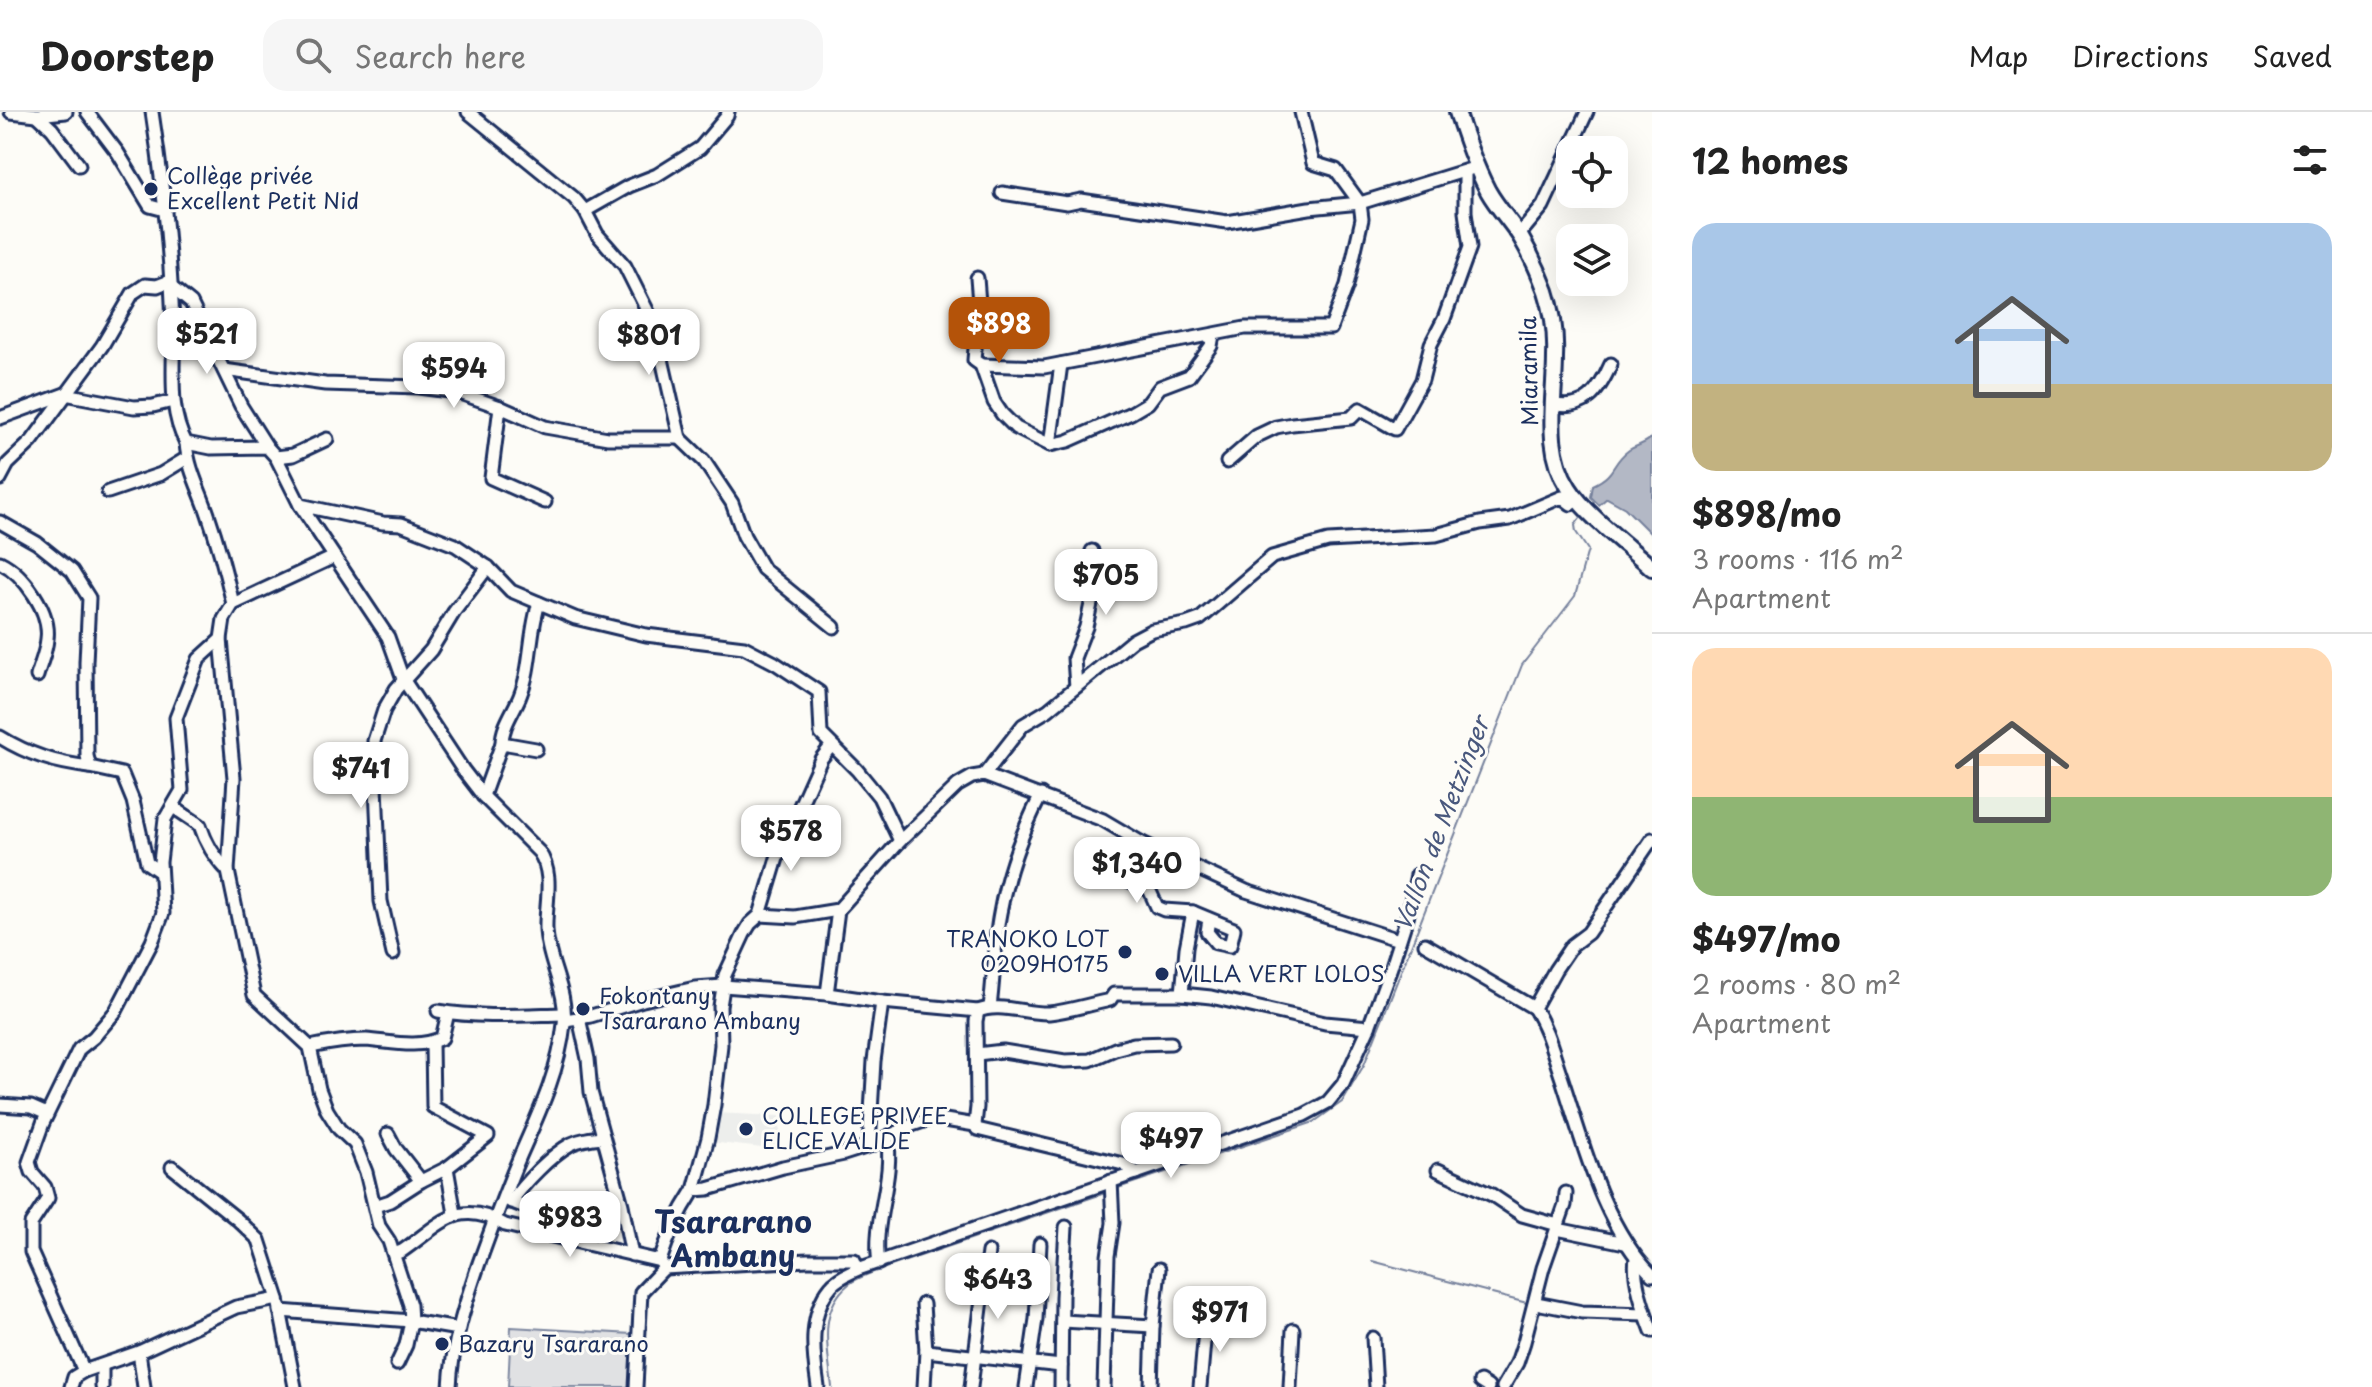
<!DOCTYPE html>
<meta charset="utf-8">
<style>
:root{--surface:#fff;--page:#f6f6f6;--text:#222;--muted:#767676;--line:#e0e0e0;--accent:#b45309}
body{margin:0;font-family:"Playpen Sans",sans-serif;background:var(--page);color:var(--text);height:100vh;display:flex;flex-direction:column;font-size:30px;white-space:nowrap}
*{box-sizing:border-box;margin:0}
p{font-size:26px;color:var(--muted)}
.icon{flex:none;width:44px;height:44px;fill:none;stroke:currentColor;stroke-width:2;stroke-linecap:round;stroke-linejoin:round}
.map{position:relative;flex:1;overflow:hidden}
.panel{display:flex;flex-direction:column;background:var(--surface);width:720px}
.panel>*{flex:none}
.fabs{position:absolute;left:1556px;top:24px;display:grid;gap:16px}
.fabs a{display:grid;place-items:center;width:72px;height:72px;border-radius:16px;background:var(--surface);box-shadow:0 8px 32px #0002;font-size:40px}
.price{position:absolute;translate:-50% -68px;padding:0 18px;border-radius:16px;background:#fff;color:#222;font-size:26px;line-height:52px;filter:drop-shadow(0 2px 4px #0008)}
.price::after{content:'';position:absolute;left:50%;top:48px;width:24px;height:18px;margin-left:-12px;background:inherit;clip-path:polygon(0 0,100% 0,50% 100%)}
.price.active{background:var(--accent);color:#fff}
ul{padding:0;list-style:none}
li{display:grid;align-content:center;gap:16px;height:424px;padding:0 40px}
li+li{border-top:2px solid var(--line)}
li span{display:grid;place-items:center;height:248px;border-radius:24px;color:#555}
li>.icon{margin-inline-start:auto}
span .icon{width:144px;height:144px;fill:#fffc;stroke-width:1}
li b{font-size:34px}
h2{display:flex;justify-content:space-between;align-items:center;height:96px;padding:0 40px;font-size:34px}
header{display:flex;align-items:center;gap:48px;box-sizing:border-box;height:112px;padding:0 40px;background:var(--surface);border-bottom:2px solid var(--line)}
header strong{font-size:38px}
nav{display:flex;gap:44px;margin-inline-start:auto;font-size:28px}
.search{width:560px;height:72px;background:var(--page);display:flex;align-items:center;gap:20px;box-sizing:border-box;padding:0 28px;border-radius:24px;color:var(--muted);font-size:30px}
main{display:flex;flex:1;min-height:0}
.map>svg:first-child{display:block}
.built{fill:#edeeec}
.green{fill:#e0e1e3;stroke:#7e88a0;stroke-width:2}
.water{fill:#b3b8c5;stroke:#76819c;stroke-width:2}
.lines{fill:none;stroke-linecap:round;stroke-linejoin:round}
.stream{stroke:#76819c;stroke-width:2}
.minor-casing{stroke:#1b2f5e;stroke-width:17}
.major-casing{stroke:#1b2f5e;stroke-width:20}
.minor{stroke:#fdfcf7;stroke-width:11}
.major{stroke:#fdfcf7;stroke-width:14}
.poi-dot{fill:#1b2f5e;stroke:#fdfcf7;stroke-width:3}
.labels{text-anchor:middle;stroke-width:6;stroke-linejoin:round;paint-order:stroke}
.poi-label{font-size:22px;fill:#1b2f5e;stroke:#fdfcf7;text-anchor:start}
.street-label{font-size:22px;fill:#1b2f5e;stroke:#fdfcf7}
.water-label{font-size:24px;font-style:italic;fill:#49587d;stroke:#fdfcf7}
.district-label{font-size:30px;font-weight:bold;fill:#1b2f5e;stroke:#fdfcf7}
</style>
<header>
<strong>Doorstep</strong>
<div class="search"><svg class="icon" aria-label="search" viewBox="0 0 24 24"><circle cx="10" cy="10" r="6"/><path d="M15 15l6 6"/></svg>Search here</div>
<nav><a>Map</a><a>Directions</a><a>Saved</a></nav>
</header>
<main>
<div class="map">
<svg width="1652" height="1275" viewBox="0 0 1652 1275">
<rect width="100%" height="100%" fill="#fdfcf7"/>
<filter id="ink" filterUnits="userSpaceOnUse"><feTurbulence type="fractalNoise" baseFrequency=".0125" numOctaves="2"/><feDisplacementMap in="SourceGraphic" scale="16" xChannelSelector="R" yChannelSelector="G"/><feConvolveMatrix kernelMatrix="1 2 1 2 8 2 1 2 1" color-interpolation-filters="sRGB"/></filter>
<g filter="url(#ink)">
<path class="built" d="M715,1001L780,1004V1038L710,1030Z"/>
<path class="green" d="M511,1215L632,1222L631,1275H508Z"/>
<path class="water" d="M1652,325V423L1625,396L1607,386L1599,393L1591,385L1593,373C1617,362 1610,352 1629,338C1637,333 1646,332 1652,325Z"/>
<g class="lines">
<g class="stream">
<path d="M1115,1077L1314,1010L1342,990L1364,953L1522,553L1575,484L1588,438L1576,420L1575,413L1582,404"/>
<path d="M1372,1149L1489,1180"/>
<path d="M1492,1182L1527,1191"/>
<path d="M832,1275C828,1239 817,1198 849,1172C857,1166 869,1162 879,1158L1105,1081"/>
</g>
<defs>
<g id="minor">
<path d="M11,0L37,3L66,0"/>
<path d="M87,0L118,41L150,94L165,98"/>
<path d="M152,0C163,71 171,144 173,216C175,254 167,296 186,331L211,336L267,335L276,345L300,393L388,525L403,567L463,658L483,684L539,740C555,763 545,791 546,817C547,849 568,879 564,912C559,959 539,1001 520,1044C505,1079 492,1115 479,1151C465,1192 452,1232 450,1275"/>
<path d="M468,0L574,86L585,99L597,122L625,154L654,212L680,326L704,349L732,391L744,424L763,457L834,515"/>
<path d="M37,3L52,17L79,53"/>
<path d="M1002,81L1067,91L1081,88L1227,110L1309,96L1360,91L1477,55"/>
<path d="M585,99L629,74L657,63L700,36L727,4L728,0"/>
<path d="M1519,123L1543,94L1587,0"/>
<path d="M977,166L979,191L974,248L981,253L994,290L1002,302L1016,316L1050,333L1068,329L1131,301L1148,291L1160,275L1189,264L1211,234L1213,223"/>
<path d="M170,174L191,191L241,294L267,335"/>
<path d="M981,253L1044,255L1245,216H1331L1347,173L1362,107L1360,91L1336,58L1313,51L1301,0"/>
<path d="M224,258L325,272L418,275L457,280L500,295L545,315L608,326H680"/>
<path d="M1552,292C1586,300 1599,279 1611,252"/>
<path d="M500,295L491,366L545,390"/>
<path d="M0,306L65,282L134,295L153,294L173,289"/>
<path d="M186,331C188,357 200,378 208,402C218,431 226,461 233,492"/>
<path d="M1050,333L1061,252"/>
<path d="M276,345L293,343L327,327"/>
<path d="M1227,350L1257,324L1276,315L1292,312L1351,306L1360,297L1395,317L1422,268L1431,232L1444,207L1470,135L1465,100V59"/>
<path d="M0,367L8,352L32,329L102,234L133,181L145,173L157,174L170,169"/>
<path d="M108,380L161,362L187,346"/>
<path d="M300,393L383,411L401,412L455,433L488,455L511,479L575,506L646,523L744,535L775,551L819,580L821,622L857,658L879,685L900,729"/>
<path d="M0,410L37,431L72,459L89,486L86,550L87,644L90,655L122,662L133,689L147,751L160,760"/>
<path d="M334,445L233,492L224,507L221,527L234,666L228,759L254,883L310,935L319,977L327,998L339,1017L355,1032L366,1060L379,1114L389,1129L410,1193L411,1209L406,1233L397,1252"/>
<path d="M0,450C24,462 51,500 47,527C46,540 40,553 37,564"/>
<path d="M1076,575L1074,546L1086,515L1097,464L1093,448L1092,439"/>
<path d="M0,625C29,643 56,651 90,655"/>
<path d="M502,631L536,637"/>
<path d="M984,663L1023,613L1048,598L1133,528L1152,518L1186,512L1200,507L1272,445L1328,429L1436,423L1480,411L1510,407L1562,385L1571,392L1576,387"/>
<path d="M483,684L502,631C502,614 514,599 520,584C532,554 529,521 539,491"/>
<path d="M173,695L200,713C206,732 214,745 228,759"/>
<path d="M1652,727L1588,821L1572,833L1555,858L1534,896C1548,918 1553,941 1561,964C1583,1030 1602,1113 1652,1163"/>
<path d="M1142,731L1125,767L1149,777L1157,795L1164,798L1193,800L1234,817L1230,834L1216,831L1207,820L1209,807"/>
<path d="M760,803L795,805L838,798"/>
<path d="M1425,832L1534,896"/>
<path d="M393,842L381,789L374,629L384,598L396,577L431,538L454,500L488,455"/>
<path d="M827,882L838,798L900,729L958,673L972,665L984,663L1103,708L1142,731L1246,779L1399,828"/>
<path d="M1182,882L1186,836L1193,800"/>
<path d="M990,895C994,864 994,832 1000,801C1007,761 1022,720 1041,683"/>
<path d="M438,899C480,906 522,903 564,902"/>
<path d="M579,906L588,947L591,980L622,1093L632,1143"/>
<path d="M565,908L591,904L643,888L695,876L723,874L827,882L882,890L978,899C999,890 1026,902 1049,901C1068,899 1087,893 1106,889L1110,888L1114,882H1182L1211,885L1325,911L1369,915"/>
<path d="M310,935C329,931 347,928 366,928C392,930 418,937 442,926L448,901"/>
<path d="M977,942L1003,939L1065,949L1090,948L1115,937L1134,932L1171,931"/>
<path d="M0,993L31,995L47,1002"/>
<path d="M975,1013L977,995L976,909L978,899"/>
<path d="M388,1022L396,1037L421,1069"/>
<path d="M869,1034L874,949L882,890"/>
<path d="M172,1055L238,1108L259,1128L278,1187L295,1275"/>
<path d="M447,1056L455,1102"/>
<path d="M1438,1058L1492,1083L1522,1103L1558,1113"/>
<path d="M694,1078L708,1026L714,993L721,933L720,894L725,863L744,822L750,812L760,803L778,743L821,647L831,634"/>
<path d="M507,1088L545,1103"/>
<path d="M511,1090C524,1071 551,1043 571,1032C581,1027 592,1026 603,1025"/>
<path d="M375,1094L390,1089L421,1069L447,1056L488,1024L433,995L432,930"/>
<path d="M1557,1117L1625,1131"/>
<path d="M394,1142L402,1139C440,1113 458,1085 505,1113L660,1149"/>
<path d="M1636,1147C1632,1166 1645,1201 1652,1219"/>
<path d="M879,1151C872,1109 895,1067 887,1025"/>
<path d="M664,1156L808,1148H854L858,1157"/>
<path d="M1536,1191L1582,1200L1645,1202"/>
<path d="M923,1192L926,1239L924,1275"/>
<path d="M280,1199L411,1209L458,1217"/>
<path d="M1062,1209L1153,1214"/>
<path d="M1373,1226L1376,1275"/>
<path d="M926,1239L1061,1254"/>
<path d="M139,1240L144,1275"/>
<path d="M102,1254V1275"/>
<path d="M84,1259L31,1140V1112L48,1086L45,1075L32,1060L29,1050L43,1011L79,937L94,925L116,899L152,830L163,801L160,750L165,707L182,678L176,606L199,547L221,527"/>
<path d="M1480,1270L1488,1275"/>
<path d="M71,1275L74,1265L84,1259L139,1240L236,1195L278,1187"/>
<path d="M636,1275L641,1180L664,1156L660,1149C668,1123 679,1101 694,1078L708,1077L783,1055L844,1042L869,1034L912,1013L933,1006L975,1013L977,1017L1123,1052L1137,1061"/>
<path d="M818,1275C813,1242 808,1202 831,1174C837,1166 850,1161 858,1157L1304,1003L1328,990L1343,972L1369,915L1391,855L1408,802L1417,763"/>
<path d="M971,1275L988,1140"/>
<path d="M1026,1275L1036,1207L1040,1132"/>
<path d="M1061,1275L1062,1185L1066,1115"/>
<path d="M1104,1275L1108,1144L1113,1111L1111,1069"/>
<path d="M1151,1275L1153,1214L1159,1157"/>
<path d="M1200,1275L1206,1207"/>
<path d="M1290,1275L1293,1218"/>
<path d="M1503,1275L1517,1251L1524,1230L1543,1156L1565,1093L1566,1081"/>
</g>
<path id="major" d="M1457,0C1466,27 1475,54 1488,79C1497,95 1510,109 1520,124C1530,141 1539,160 1546,179C1553,200 1556,223 1555,245C1555,289 1543,336 1569,376C1586,403 1628,434 1652,456"/>
</defs>
<use href="#minor" class="minor-casing"/>
<use href="#major" class="major-casing"/>
<use href="#minor" class="minor"/>
<use href="#major" class="major"/>
</g>
</g>
<g class="poi-dot">
<circle cx="151" cy="77" r="8"/>
<circle cx="1125" cy="840" r="8"/>
<circle cx="1162" cy="862" r="8"/>
<circle cx="583" cy="897" r="8"/>
<circle cx="746" cy="1017" r="8"/>
<circle cx="442" cy="1232" r="8"/>
</g>
<g class="labels">
<g class="poi-label">
<text x="167" y="72">Collège privée<tspan x="167" dy="25">Excellent Petit Nid</tspan></text>
<text x="1109" y="835" text-anchor="end">TRANOKO LOT<tspan x="1109" dy="25">0209H0175</tspan></text>
<text x="1178" y="870">VILLA VERT LOLOS</text>
<text x="599" y="892">Fokontany<tspan x="599" dy="25">Tsararano Ambany</tspan></text>
<text x="762" y="1012">COLLEGE PRIVEE<tspan x="762" dy="25">ELICE VALIDE</tspan></text>
<text x="458" y="1240">Bazary Tsararano</text>
</g>
<g class="street-label">
<text transform="translate(1529 259) rotate(-91)" y="8">Miaramila</text>
</g>
<g class="water-label">
<text transform="translate(1442 712) rotate(-69)" y="8">Vallon de Metzinger</text>
</g>
<g class="district-label">
<text x="733" y="1121">Tsararano<tspan x="733" dy="34">Ambany</tspan></text>
</g>
</g>
</svg>
<div class="fabs">
<a><svg class="icon" aria-label="locate" viewBox="0 0 24 24"><circle cx="12" cy="12" r="6"/><path d="M12 2v4M12 18v4M2 12h4M18 12h4"/></svg></a>
<a><svg class="icon" aria-label="layers" viewBox="0 0 24 24"><path d="M12 4l9 5-9 5-9-5zM3 14l9 5 9-5"/></svg></a>
</div>
<b class="price active" style="left:999px;top:253px">$898</b>
<b class="price" style="left:207px;top:264px">$521</b>
<b class="price" style="left:649px;top:265px">$801</b>
<b class="price" style="left:454px;top:298px">$594</b>
<b class="price" style="left:1106px;top:505px">$705</b>
<b class="price" style="left:361px;top:698px">$741</b>
<b class="price" style="left:791px;top:761px">$578</b>
<b class="price" style="left:1137px;top:793px">$1,340</b>
<b class="price" style="left:1171px;top:1068px">$497</b>
<b class="price" style="left:570px;top:1147px">$983</b>
<b class="price" style="left:998px;top:1209px">$643</b>
<b class="price" style="left:1220px;top:1242px">$971</b>
</div>
<section class="panel">
<h2>12 homes<svg class="icon" aria-label="filters" viewBox="0 0 24 24"><path d="M4 7h16M4 17h16"/><circle cx="9" cy="7" r="2"/><circle cx="15" cy="17" r="2"/></svg></h2>
<ul>
<li><span style="background:linear-gradient(#a9c7e8 65%,#c2b280 0)"><svg class="icon" aria-label="home" viewBox="0 0 24 24"><path d="M3 11l9-7 9 7M6 9v11h12V9"/></svg></span><div><b>$898/mo</b><p>3 rooms · 116 m²</p><p>Apartment</p></div></li>
<li><span style="background:linear-gradient(#ffd9b3 60%,#8fb573 0)"><svg class="icon" aria-label="home" viewBox="0 0 24 24"><path d="M3 11l9-7 9 7M6 9v11h12V9"/></svg></span><div><b>$497/mo</b><p>2 rooms · 80 m²</p><p>Apartment</p></div></li>
</ul>
</section>
</main>
